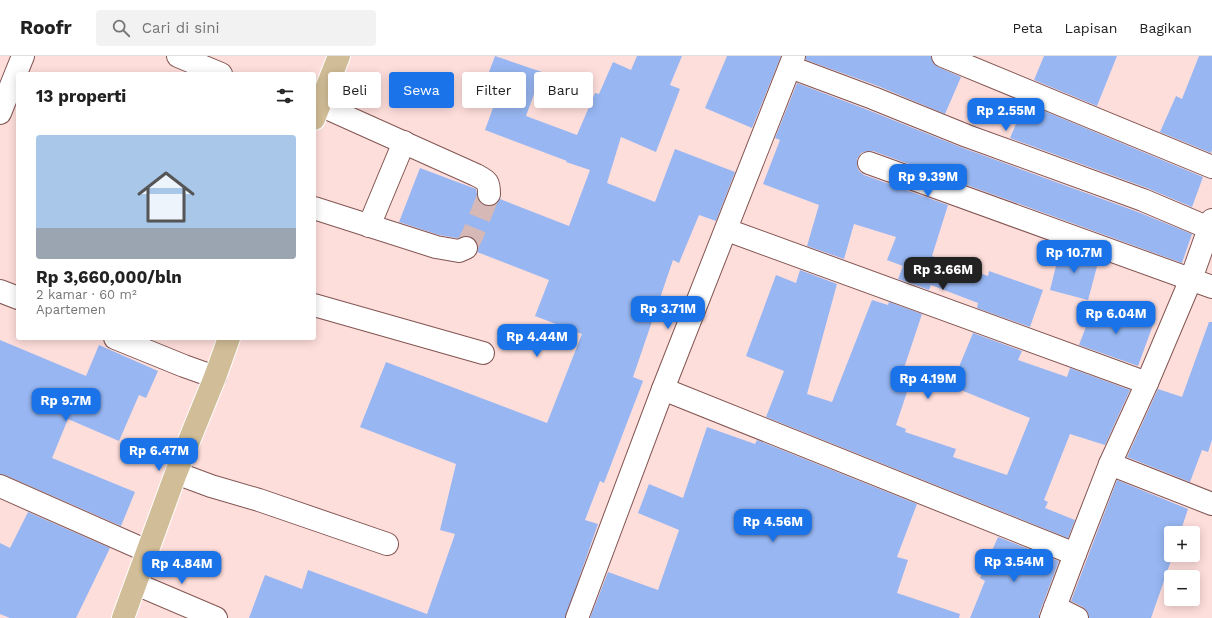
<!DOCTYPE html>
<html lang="id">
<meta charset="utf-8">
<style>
:root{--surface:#fff;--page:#f2f2f2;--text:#222;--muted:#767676;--line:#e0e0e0;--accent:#1a73e8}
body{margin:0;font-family:"Work Sans",sans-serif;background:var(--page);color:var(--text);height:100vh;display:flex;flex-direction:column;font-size:15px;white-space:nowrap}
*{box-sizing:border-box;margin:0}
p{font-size:13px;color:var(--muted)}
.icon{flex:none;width:22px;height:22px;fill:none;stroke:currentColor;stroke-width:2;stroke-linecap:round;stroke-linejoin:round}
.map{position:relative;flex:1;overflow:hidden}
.panel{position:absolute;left:16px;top:16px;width:300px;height:268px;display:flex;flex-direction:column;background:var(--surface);border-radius:4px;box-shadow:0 2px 10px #0003}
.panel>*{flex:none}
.guide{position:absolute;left:328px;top:16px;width:380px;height:36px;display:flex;gap:8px}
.controls{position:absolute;left:1164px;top:470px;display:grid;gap:8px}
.controls a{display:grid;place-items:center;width:36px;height:36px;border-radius:4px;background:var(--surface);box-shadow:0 2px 10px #0003;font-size:20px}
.price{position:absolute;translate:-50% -34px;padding:0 9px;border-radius:8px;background:var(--accent);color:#fff;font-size:13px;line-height:26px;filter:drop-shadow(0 1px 2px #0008)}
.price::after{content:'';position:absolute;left:50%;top:24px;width:12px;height:9px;margin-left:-6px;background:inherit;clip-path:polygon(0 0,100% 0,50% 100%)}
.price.selected{background:#222;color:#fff}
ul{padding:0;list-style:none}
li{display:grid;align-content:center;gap:8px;height:212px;padding:0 20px}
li+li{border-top:1px solid var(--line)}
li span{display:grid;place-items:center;height:124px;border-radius:4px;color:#555}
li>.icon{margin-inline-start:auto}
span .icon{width:72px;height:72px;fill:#fffc;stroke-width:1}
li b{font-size:17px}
h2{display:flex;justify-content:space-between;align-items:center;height:48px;padding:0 20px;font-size:17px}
.pill{padding:0 14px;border-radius:4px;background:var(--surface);box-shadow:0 2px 10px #0003;font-size:14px;line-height:36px}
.pill.selected{background:var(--accent);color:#fff}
header{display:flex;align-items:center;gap:24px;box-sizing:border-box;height:56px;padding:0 20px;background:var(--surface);border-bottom:1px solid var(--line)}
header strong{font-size:19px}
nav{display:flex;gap:22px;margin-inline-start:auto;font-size:14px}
.search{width:280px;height:36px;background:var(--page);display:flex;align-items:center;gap:10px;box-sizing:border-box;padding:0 14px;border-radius:4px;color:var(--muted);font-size:15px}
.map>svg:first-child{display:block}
.building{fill:#97b6f2}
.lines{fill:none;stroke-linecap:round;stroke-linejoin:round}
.minor-tunnel{stroke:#d6b8b6;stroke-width:22;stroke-dasharray:22 11;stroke-linecap:butt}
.minor-casing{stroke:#825552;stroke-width:24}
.major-casing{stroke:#fff;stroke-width:24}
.minor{stroke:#fff;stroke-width:22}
.major{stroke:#d1bd97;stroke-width:22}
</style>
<header>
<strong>Roofr</strong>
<div class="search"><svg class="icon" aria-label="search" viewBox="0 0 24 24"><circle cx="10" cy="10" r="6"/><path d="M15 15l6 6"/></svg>Cari di sini</div>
<nav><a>Peta</a><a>Lapisan</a><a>Bagikan</a></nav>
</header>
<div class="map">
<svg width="1212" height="562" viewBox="0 0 1212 562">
<rect width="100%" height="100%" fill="#fededb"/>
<g class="building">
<path d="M495,0L542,16L526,60L577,79L595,37L599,38L613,6L631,14L637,0H682L670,29L680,33L656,96L621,81L607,127L655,146L675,93L735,116L716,165L699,159L679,207L673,204L633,321L643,325L604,427L600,425L585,464L598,468L565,562H249L265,519L302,533L308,514L427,558L455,478L440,474L456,408L360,371L386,306L547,367L582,278L535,260L549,224L477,196L478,193L477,187L474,182L468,180L457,182L439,179L399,166L420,112L476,133L478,144L483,149L490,150L495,149L500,143L569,170L590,114L566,106L567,105L485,74L498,38L483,32Z"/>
<path d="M727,0H781L752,72L705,52Z"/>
<path d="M806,0H931L933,7L938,11L961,21L945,58L878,30L806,4Z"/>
<path d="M1044,0H1117L1097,50L1034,24Z"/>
<path d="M1199,0H1212V94L1211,97L1160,76L1176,40L1182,43Z"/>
<path d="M797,27L868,54L963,92L1138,156L1192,178L1182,207L873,95H867L861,97L857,103V110L859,115L864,119L948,149L932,200L988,220L989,215L1043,234L1030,271L977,252L978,247L931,229L929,234L898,223L903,210L887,204L896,181L854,168L844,203L807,190L819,149L763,128L780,84L775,82Z"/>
<path d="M1025,47L1203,121L1192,151L1147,132L1010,82Z"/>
<path d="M1061,190L1099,203L1088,244L1050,234Z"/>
<path d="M800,214L837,228L807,338L832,346L872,244L888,249L889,246L922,258L901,321L911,324L896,369L906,373L905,376L956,393L953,401L1007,419L1030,362L951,330L973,277L1022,295L1018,304L1067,321L1070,312L1130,334L1105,389L1070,378L1044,444L1048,446L1045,452L1075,464L1068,482L766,361L784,315L746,300L776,219L796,227Z"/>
<path d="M1095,247L1153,269L1138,310L1079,289Z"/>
<path d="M1209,266H1212V384L1208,396L1202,394L1190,426L1127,401L1158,333L1182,341Z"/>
<path d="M0,284L86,320L99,289L158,315L146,342L139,339L119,385L68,363L52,402L135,436L121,470L5,419L0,418Z"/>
<path d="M707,371L755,388L757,384L917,448L897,501L908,504L897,537L960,558L959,562H590L608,516L658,534L679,474L638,457L649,428L683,442Z"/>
<path d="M1117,424L1188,453L1180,477H1171V499H1173L1151,562H1089L1087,555L1083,551L1071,545Z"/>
<path d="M28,456L110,492L76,562H10L0,558V487L10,492Z"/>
<path d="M998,481L1059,505L1039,558V562H970L985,525L980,522Z"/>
</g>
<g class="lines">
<path class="minor-tunnel" d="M466,192L473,178L489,138"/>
<defs>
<g id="minor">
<path d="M178,0L221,18"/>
<path d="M943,0L1212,111"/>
<path d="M790,11L873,42L967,80L1143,144L1209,172"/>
<path d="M320,49L476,119C487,125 489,125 489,138"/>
<path d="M0,57L23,0"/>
<path d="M869,107L1212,231"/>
<path d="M314,152L436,191L459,195L466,192"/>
<path d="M369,170L404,86"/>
<path d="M727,174L1147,327"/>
<path d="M0,235L18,242"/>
<path d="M314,249L483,297"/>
<path d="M115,282L184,310L215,321"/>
<path d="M663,333L1075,498"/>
<path d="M1110,408L1212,448"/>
<path d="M176,417L211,430L259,444L387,488"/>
<path d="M0,430L147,495"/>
<path d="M136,528L216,562"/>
<path d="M1055,551L1077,562"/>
<path d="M577,562L663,333L794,0"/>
<path d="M1051,562L1075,498L1110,408L1147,327L1191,223L1212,164"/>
</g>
<g id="major">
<path d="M314,63L339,0"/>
<path d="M123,562L176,417L215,321L229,282"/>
</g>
</defs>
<use href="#minor" class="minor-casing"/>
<use href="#major" class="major-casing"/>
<use href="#minor" class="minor"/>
<use href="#major" class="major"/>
</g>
</svg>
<div class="controls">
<a>+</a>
<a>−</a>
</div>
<b class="price" style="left:1006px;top:76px">Rp 2.55M</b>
<b class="price" style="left:928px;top:142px">Rp 9.39M</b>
<b class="price" style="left:1074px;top:218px">Rp 10.7M</b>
<b class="price selected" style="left:943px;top:235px">Rp 3.66M</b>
<b class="price" style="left:668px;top:274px">Rp 3.71M</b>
<b class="price" style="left:1116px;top:279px">Rp 6.04M</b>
<b class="price" style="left:537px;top:302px">Rp 4.44M</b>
<b class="price" style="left:928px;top:344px">Rp 4.19M</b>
<b class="price" style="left:66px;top:366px">Rp 9.7M</b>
<b class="price" style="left:159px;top:416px">Rp 6.47M</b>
<b class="price" style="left:773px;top:487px">Rp 4.56M</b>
<b class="price" style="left:1014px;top:527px">Rp 3.54M</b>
<b class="price" style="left:182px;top:529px">Rp 4.84M</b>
<div class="guide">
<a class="pill">Beli</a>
<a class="pill selected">Sewa</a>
<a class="pill">Filter</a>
<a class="pill">Baru</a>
</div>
<section class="panel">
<h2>13 properti<svg class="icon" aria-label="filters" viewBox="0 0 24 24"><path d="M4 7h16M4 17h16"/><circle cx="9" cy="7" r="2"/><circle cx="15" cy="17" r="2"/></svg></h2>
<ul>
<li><span style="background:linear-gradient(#a9c7e8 75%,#9aa5b1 0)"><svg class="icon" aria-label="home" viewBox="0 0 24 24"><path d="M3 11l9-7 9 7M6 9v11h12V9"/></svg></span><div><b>Rp 3,660,000/bln</b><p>2 kamar · 60 m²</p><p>Apartemen</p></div></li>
</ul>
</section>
</div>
